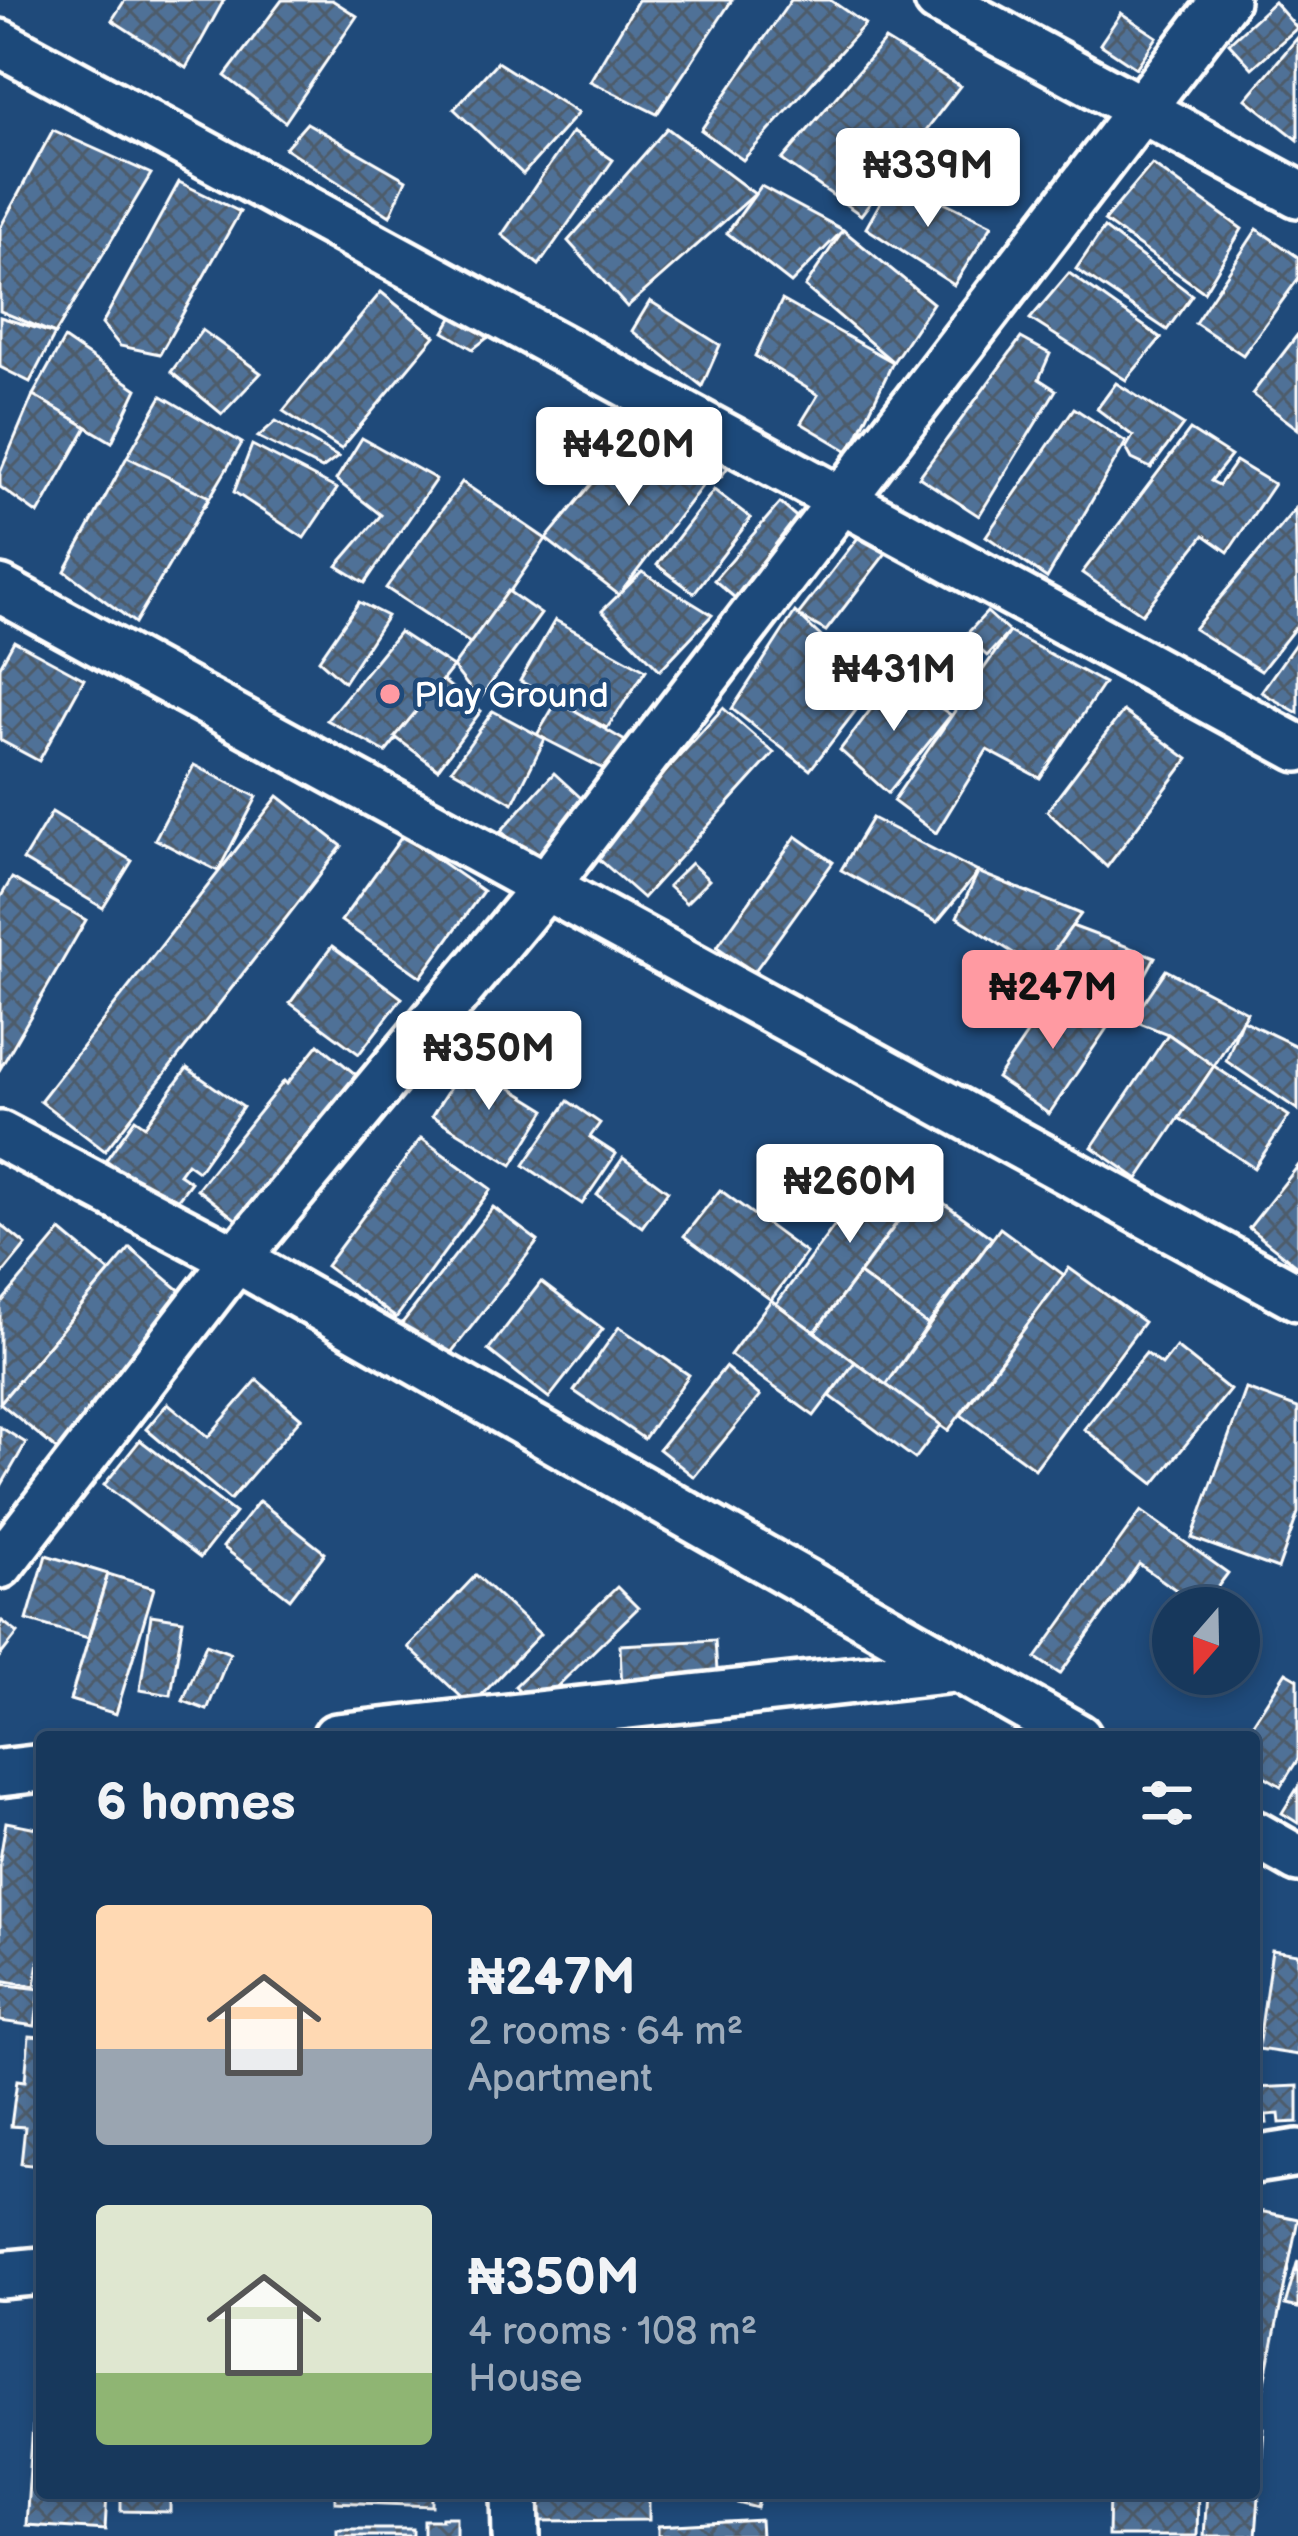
<!DOCTYPE html>
<meta charset="utf-8">
<style>
:root{--surface:#17385c;--page:#203f62;--text:#f1f3f6;--muted:#9eacbb;--line:#365272;--accent:#ff9aa2}
body{margin:0;font-family:"Balsamiq Sans",sans-serif;background:var(--page);color:var(--text);height:100vh;display:flex;flex-direction:column;font-size:45px;white-space:nowrap}
*{box-sizing:border-box;margin:0}
p{font-size:39px;color:var(--muted)}
.icon{flex:none;width:66px;height:66px;fill:none;stroke:currentColor;stroke-width:2;stroke-linecap:round;stroke-linejoin:round}
.map{position:relative;flex:1;overflow:hidden}
.side{position:absolute;left:36px;top:1731px;width:1224px;height:768px;display:flex;flex-direction:column;background:var(--surface);border-radius:12px;box-shadow:0 6px 18px #0003,0 0 0 3px var(--line)}
.side>*{flex:none}
.needle{width:78px;rotate:200deg}
.tools{position:absolute;left:1152px;top:1587px;display:grid;gap:24px}
.tools a{display:grid;place-items:center;width:108px;height:108px;border-radius:50%;background:var(--surface);box-shadow:0 6px 18px #0003,0 0 0 3px var(--line);font-size:60px}
.price{position:absolute;translate:-50% -102px;padding:0 27px;border-radius:12px;background:#fff;color:#222;font-size:39px;line-height:78px;filter:drop-shadow(0 3px 6px #0008)}
.price::after{content:'';position:absolute;left:50%;top:72px;width:36px;height:27px;margin-left:-18px;background:inherit;clip-path:polygon(0 0,100% 0,50% 100%)}
.price.current{background:var(--accent);color:#111}
ul{padding:0;list-style:none}
li{display:flex;align-items:center;gap:36px;height:300px;padding:0 60px}
li span{display:grid;place-items:center;flex:none;width:336px;height:240px;border-radius:12px;color:#555}
li>.icon{margin-inline-start:auto}
span .icon{width:144px;height:144px;fill:#fffc;stroke-width:1}
li b{font-size:51px}
h2{display:flex;justify-content:space-between;align-items:center;height:144px;padding:0 60px;font-size:51px}
.map>svg:first-child{display:block}
.building{fill:url(#building-cross-hatch);stroke:#fff;stroke-width:3}
.lines{fill:none;stroke-linecap:round;stroke-linejoin:round}
.minor-casing{stroke:#fff;stroke-width:54}
.minor{stroke:#1f4a7a;stroke-width:45}
.poi-dot{fill:#ff9aa2;stroke:#1f4a7a;stroke-width:4.5}
.labels{text-anchor:middle;stroke-width:9;stroke-linejoin:round;paint-order:stroke}
.poi-label{font-size:36px;fill:#fff;stroke:#1f4a7a;text-anchor:start}
</style>
<div class="map">
<svg width="1298" height="2536" viewBox="0 0 1298 2536">
<defs>
<pattern id="building-cross-hatch" width="8" height="8" patternUnits="userSpaceOnUse" patternTransform="scale(3)"><rect width="8" height="8" fill="#507197"/><path d="M0 0l8 8M0 8l8-8" fill="none" stroke="#4e5b6a"/></pattern>
</defs>
<rect width="100%" height="100%" fill="#1f4a7a"/>
<filter id="ink" filterUnits="userSpaceOnUse"><feTurbulence type="fractalNoise" baseFrequency=".00833" numOctaves="2"/><feDisplacementMap in="SourceGraphic" scale="24" xChannelSelector="R" yChannelSelector="G"/><feConvolveMatrix kernelMatrix="1 2 1 2 8 2 1 2 1" color-interpolation-filters="sRGB"/></filter>
<g filter="url(#ink)">
<g class="building">
<path d="M125,0H224L186,68L112,20Z"/>
<path d="M282,0H332L357,16L285,122L225,76Z"/>
<path d="M638,0H732L657,114L590,81Z"/>
<path d="M791,0H830L865,24L743,160L701,130Z"/>
<path d="M1274,2L1297,28L1252,68L1229,43Z"/>
<path d="M1121,13L1157,37L1136,68L1100,44Z"/>
<path d="M1298,37V140L1246,99Z"/>
<path d="M885,40L960,86L861,215L782,160Z"/>
<path d="M497,62L578,113L523,174L454,109Z"/>
<path d="M307,123L406,180L390,216L285,148Z"/>
<path d="M667,128L755,194L627,307L568,241Z"/>
<path d="M53,130L151,174L55,334L0,311V228Z"/>
<path d="M572,132L613,160L539,265L502,235Z"/>
<path d="M1152,164L1242,229L1204,292L1104,221Z"/>
<path d="M894,178L992,225L954,285L866,228Z"/>
<path d="M179,182L240,212L160,354L120,346L102,324Z"/>
<path d="M761,186L843,230L791,283L727,233Z"/>
<path d="M1104,228L1192,295L1167,330L1076,269Z"/>
<path d="M1257,229L1298,257V279L1243,355L1195,323Z"/>
<path d="M843,230L933,303L893,362L805,287Z"/>
<path d="M1069,273L1161,338L1126,380L1030,319Z"/>
<path d="M381,292L435,336L341,449L283,411Z"/>
<path d="M782,300L893,362L850,452L801,423L818,395L755,356Z"/>
<path d="M650,301L720,345L702,386L632,331Z"/>
<path d="M457,309L495,332L473,349L444,332Z"/>
<path d="M0,317L55,334L30,382L0,367Z"/>
<path d="M202,330L261,373L222,414L171,372Z"/>
<path d="M1298,334V429L1252,394Z"/>
<path d="M1021,338L1050,354L1039,379L1056,390L979,516L919,477Z"/>
<path d="M64,339L137,389L112,442L33,395Z"/>
<path d="M1116,383L1183,425L1151,468L1132,459L1126,448L1133,436L1097,409Z"/>
<path d="M33,395L87,427L38,514L0,487V473Z"/>
<path d="M162,396L242,443L205,506L127,457Z"/>
<path d="M1074,408L1126,442L1047,578L986,536Z"/>
<path d="M276,421L338,457L322,469L258,437Z"/>
<path d="M644,421L709,477L619,595L546,539Z"/>
<path d="M1190,430L1231,456L1211,481L1219,485L1236,461L1274,484L1228,552L1204,535L1142,614L1082,573Z"/>
<path d="M362,438L436,479L365,583L337,566L381,515L336,480Z"/>
<path d="M714,439L737,454L721,477L699,462Z"/>
<path d="M252,445L337,489L304,538L234,492Z"/>
<path d="M127,457L209,497L135,623L65,571Z"/>
<path d="M462,482L546,539L473,645L386,588Z"/>
<path d="M714,490L751,518L694,593L657,565Z"/>
<path d="M780,503L800,520L735,598L714,580Z"/>
<path d="M1295,509L1298,624L1261,671L1194,629Z"/>
<path d="M860,535L886,553L826,631L798,615Z"/>
<path d="M642,572L712,615L660,670L602,611Z"/>
<path d="M508,591L541,614L479,700L453,667Z"/>
<path d="M359,602L387,616L344,682L319,660Z"/>
<path d="M795,612L874,687L810,770L732,709Z"/>
<path d="M987,612L1009,632L987,656L965,636Z"/>
<path d="M555,620L646,670L607,728L520,681Z"/>
<path d="M399,632L453,667L386,752L327,720Z"/>
<path d="M1009,632L1104,683L1040,778L987,750L936,833L893,801Z"/>
<path d="M1298,640V713L1261,692Z"/>
<path d="M14,641L84,679L39,761L0,740V666Z"/>
<path d="M895,677L951,715L888,793L840,750Z"/>
<path d="M442,680L481,711L438,769L395,737Z"/>
<path d="M557,701L632,745L615,775L537,735Z"/>
<path d="M723,708L774,753L643,898L592,853Z"/>
<path d="M493,711L545,739L513,803L452,769Z"/>
<path d="M1123,711L1188,759L1107,867L1047,811Z"/>
<path d="M194,765L257,797L218,871L155,839Z"/>
<path d="M554,773L593,809L540,866L501,831Z"/>
<path d="M278,796L342,846L105,1151L40,1101Z"/>
<path d="M52,812L132,861L103,908L23,860Z"/>
<path d="M872,818L978,872L937,922L841,870Z"/>
<path d="M403,835L483,891L421,977L341,921Z"/>
<path d="M796,836L833,862L754,972L717,947Z"/>
<path d="M691,863L709,880L686,903L668,886Z"/>
<path d="M978,872L1081,914L1040,970L957,917Z"/>
<path d="M12,878L86,920L0,1069V898Z"/>
<path d="M1072,926L1155,957L1126,1011L1047,961Z"/>
<path d="M332,946L402,998L359,1054L290,1003Z"/>
<path d="M1166,970L1247,1012L1214,1066L1168,1034L1132,1020Z"/>
<path d="M1057,990L1109,1025L1049,1114L997,1078Z"/>
<path d="M1242,1020L1298,1047V1110L1226,1061Z"/>
<path d="M1168,1034L1214,1066L1138,1179L1092,1147Z"/>
<path d="M319,1044L360,1078L243,1225L197,1189L284,1081L287,1084Z"/>
<path d="M467,1061L546,1110L512,1165L432,1116Z"/>
<path d="M1214,1066L1289,1116L1254,1168L1179,1118Z"/>
<path d="M187,1068L243,1107L198,1171L187,1163L179,1174L191,1182L172,1207L106,1160L135,1119L145,1126Z"/>
<path d="M568,1101L600,1123L590,1137L616,1154L582,1204L524,1165Z"/>
<path d="M421,1138L491,1189L396,1318L326,1266Z"/>
<path d="M623,1158L668,1191L642,1227L597,1195Z"/>
<path d="M884,1159L923,1188L815,1332L776,1304Z"/>
<path d="M1298,1166V1267L1249,1228Z"/>
<path d="M923,1188L992,1238L928,1325L859,1274Z"/>
<path d="M720,1190L806,1253L771,1300L684,1236Z"/>
<path d="M493,1207L538,1241L444,1362L399,1327Z"/>
<path d="M0,1224L26,1245L0,1277Z"/>
<path d="M1000,1228L1064,1275L948,1431L886,1385Z"/>
<path d="M61,1231L110,1272L0,1403V1304Z"/>
<path d="M130,1248L190,1299L61,1453L0,1403Z"/>
<path d="M1069,1268L1144,1322L1035,1469L961,1415Z"/>
<path d="M859,1274L928,1325L886,1385L815,1332Z"/>
<path d="M541,1282L603,1329L549,1398L488,1350Z"/>
<path d="M771,1300L855,1362L814,1416L730,1355Z"/>
<path d="M619,1327L689,1375L644,1439L574,1391Z"/>
<path d="M1176,1347L1230,1390L1154,1484L1084,1429L1146,1353L1162,1365Z"/>
<path d="M855,1362L941,1425L915,1459L830,1396Z"/>
<path d="M725,1367L760,1396L694,1477L659,1449Z"/>
<path d="M257,1380L301,1418L230,1500L146,1429L168,1403L208,1437Z"/>
<path d="M1246,1389L1298,1408V1513L1278,1569L1192,1538Z"/>
<path d="M0,1427L26,1443L0,1488Z"/>
<path d="M140,1440L235,1513L200,1558L104,1485Z"/>
<path d="M259,1501L325,1553L290,1599L223,1547Z"/>
<path d="M1141,1511L1228,1573L1202,1608L1139,1564L1060,1674L1036,1658Z"/>
<path d="M46,1555L108,1574L88,1638L27,1620Z"/>
<path d="M108,1574L154,1588L116,1714L70,1700Z"/>
<path d="M476,1575L540,1634L471,1706L408,1647Z"/>
<path d="M617,1587L638,1608L536,1707L515,1686Z"/>
<path d="M151,1615L183,1620L171,1695L140,1690Z"/>
<path d="M2,1621L18,1633L0,1656V1624Z"/>
<path d="M715,1640L718,1686L622,1692L620,1645Z"/>
<path d="M206,1644L230,1653L207,1710L183,1701Z"/>
<path d="M1286,1672L1298,1679V1759L1281,1786L1254,1770V1737H1244Z"/>
<path d="M1298,1787V1823L1282,1813Z"/>
<path d="M6,1822L42,1829V1943L35,1986L0,1980V1859Z"/>
<path d="M1272,1950L1298,1954V2055L1258,2049Z"/>
<path d="M0,1984L40,1989L35,2026L0,2021Z"/>
<path d="M29,2036L42,2037V2166L21,2164L25,2127L11,2126L17,2080L25,2081Z"/>
<path d="M1298,2086V2122L1280,2123L1279,2114L1266,2115L1267,2123L1254,2124V2088Z"/>
<path d="M1254,2210L1298,2219L1264,2387L1254,2385Z"/>
<path d="M1298,2260V2308L1285,2305Z"/>
<path d="M36,2382H42V2493H107L105,2530L26,2525Z"/>
<path d="M1254,2427L1264,2428L1256,2536H1204L1207,2493H1254Z"/>
<path d="M121,2493H170V2512L121,2511Z"/>
<path d="M335,2493H432V2506L335,2502Z"/>
<path d="M538,2493H649V2520L539,2521Z"/>
<path d="M698,2493H761L757,2508Z"/>
<path d="M1109,2493H1198L1197,2536H1108Z"/>
<path d="M442,2517H456V2536H424V2520H442Z"/>
<path d="M760,2520L761,2536H658V2526Z"/>
<rect x="337" y="2529" width="76" height="7"/>
</g>
<g class="lines">
<defs>
<g id="minor">
<path d="M938,0L1298,194"/>
<path d="M0,43L1298,748"/>
<path d="M0,589L1298,1297"/>
<path d="M0,1135L236,1259L1078,1737"/>
<path d="M0,1565L236,1259L545,887L1225,0"/>
<path d="M336,1737L955,1669"/>
<path d="M0,1773L42,1768"/>
<path d="M1254,1834L1298,1859"/>
<path d="M1254,2160L1298,2153"/>
<path d="M0,2275L42,2271"/>
<path d="M515,2493L516,2536"/>
</g>
</defs>
<use href="#minor" class="minor-casing"/>
<use href="#minor" class="minor"/>
</g>
</g>
<circle class="poi-dot" cx="390" cy="694" r="12"/>
<g class="labels">
<g class="poi-label">
<text x="414" y="707">Play Ground</text>
</g>
</g>
</svg>
<div class="tools">
<a><svg class="needle" viewBox="-14 -14 28 28"><path d="M0-13l5 13h-10z" fill="#e53935"/><path d="M0 13l5-13h-10z" fill="#9eacbb"/></svg></a>
</div>
<b class="price" style="left:928px;top:230px">₦339M</b>
<b class="price" style="left:629px;top:509px">₦420M</b>
<b class="price" style="left:894px;top:734px">₦431M</b>
<b class="price current" style="left:1053px;top:1052px">₦247M</b>
<b class="price" style="left:489px;top:1113px">₦350M</b>
<b class="price" style="left:850px;top:1246px">₦260M</b>
<section class="side">
<h2>6 homes<svg class="icon" aria-label="filters" viewBox="0 0 24 24"><path d="M4 7h16M4 17h16"/><circle cx="9" cy="7" r="2"/><circle cx="15" cy="17" r="2"/></svg></h2>
<ul>
<li><span style="background:linear-gradient(#ffd9b3 60%,#9aa5b1 0)"><svg class="icon" aria-label="home" viewBox="0 0 24 24"><path d="M3 11l9-7 9 7M6 9v11h12V9"/></svg></span><div><b>₦247M</b><p>2 rooms · 64 m²</p><p>Apartment</p></div></li>
<li><span style="background:linear-gradient(#dfe7d0 70%,#8fb573 0)"><svg class="icon" aria-label="home" viewBox="0 0 24 24"><path d="M3 11l9-7 9 7M6 9v11h12V9"/></svg></span><div><b>₦350M</b><p>4 rooms · 108 m²</p><p>House</p></div></li>
</ul>
</section>
</div>
